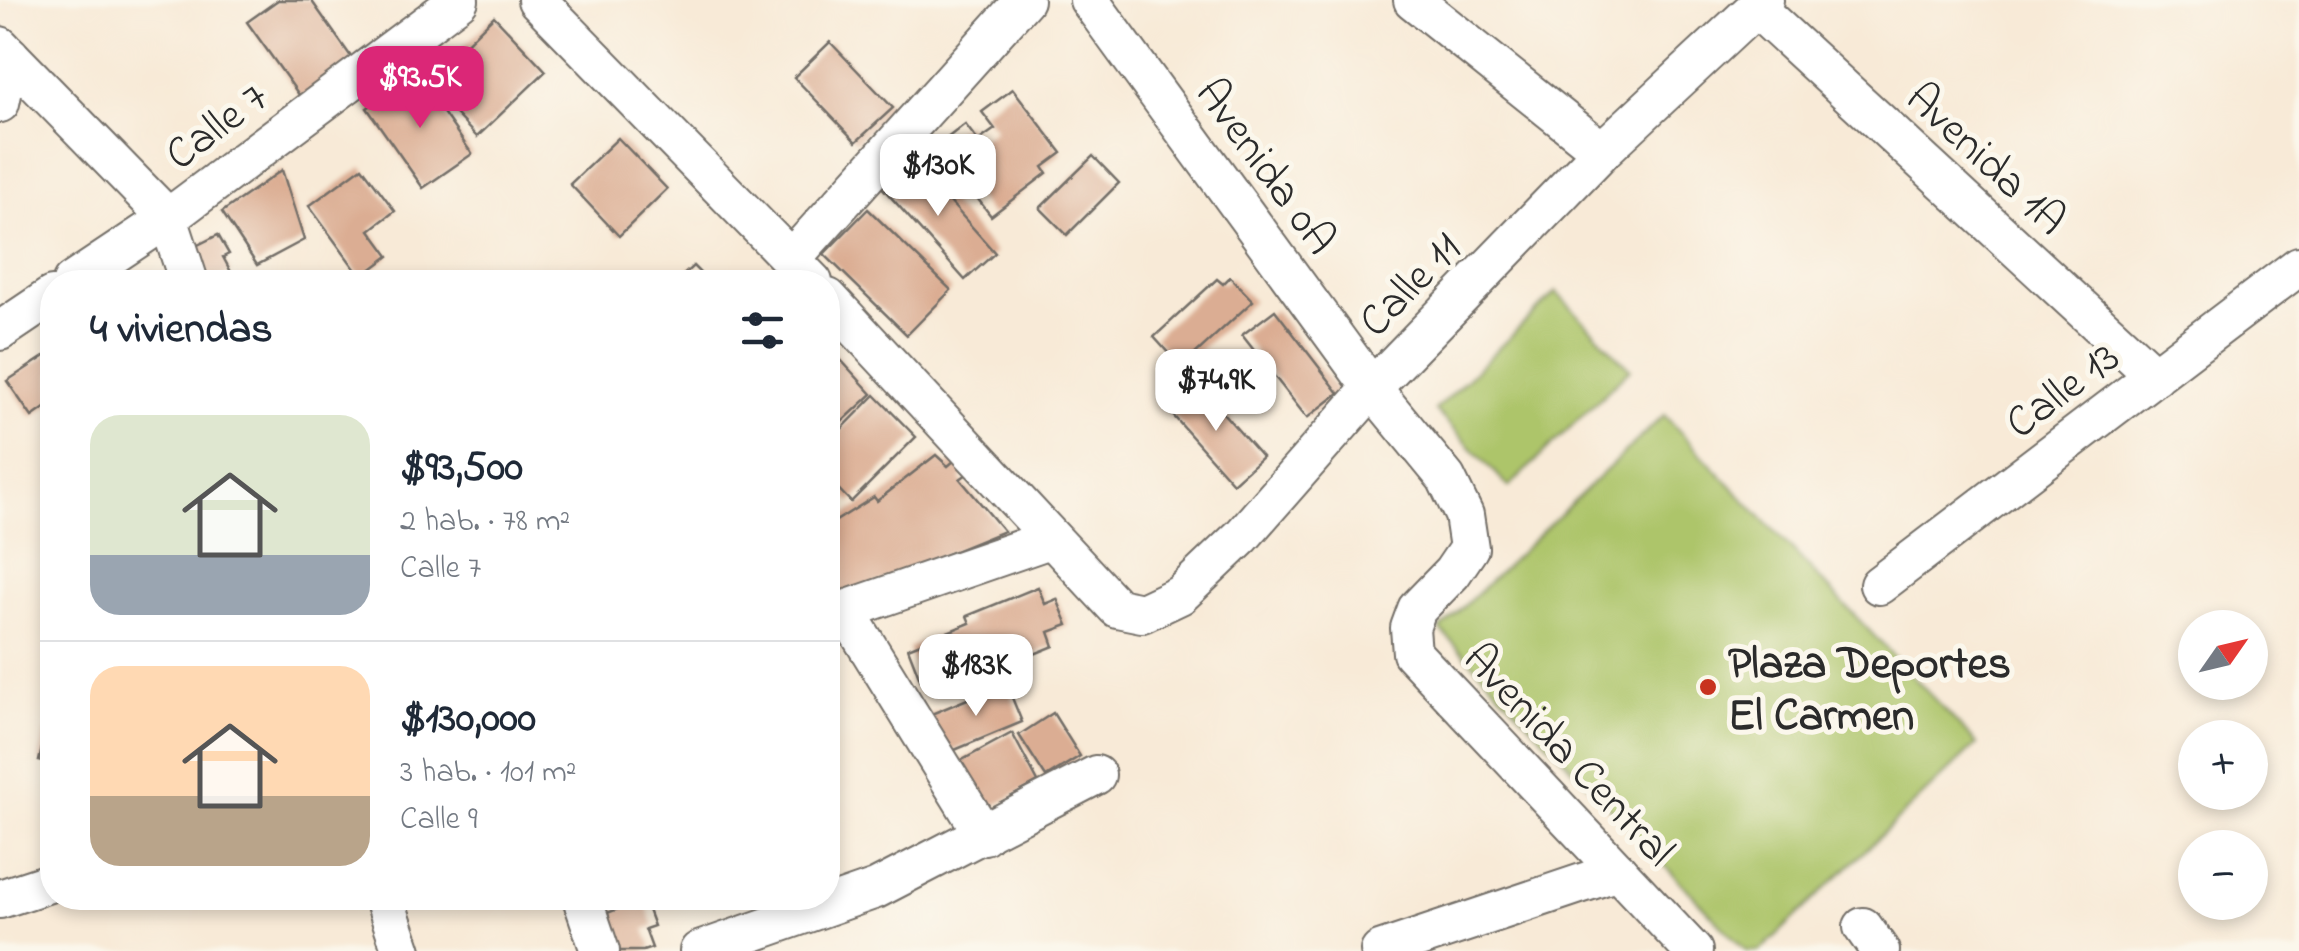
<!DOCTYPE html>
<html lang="es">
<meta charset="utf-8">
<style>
:root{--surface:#fff;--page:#f6f6f7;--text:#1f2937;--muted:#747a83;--line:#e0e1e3;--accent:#db2777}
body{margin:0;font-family:"Indie Flower",sans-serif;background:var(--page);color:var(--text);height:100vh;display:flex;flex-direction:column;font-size:38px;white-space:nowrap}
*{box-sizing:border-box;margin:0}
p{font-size:32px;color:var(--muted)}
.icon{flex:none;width:55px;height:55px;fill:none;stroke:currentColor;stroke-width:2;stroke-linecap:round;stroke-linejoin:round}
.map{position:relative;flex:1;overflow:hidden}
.drawer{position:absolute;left:40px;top:270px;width:800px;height:640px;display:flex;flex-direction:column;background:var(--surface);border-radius:40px;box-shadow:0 5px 15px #0003}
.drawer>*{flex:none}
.needle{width:65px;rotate:56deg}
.controls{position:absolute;left:2178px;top:610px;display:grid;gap:20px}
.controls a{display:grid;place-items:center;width:90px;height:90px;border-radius:50%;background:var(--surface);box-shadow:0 5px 15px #0003;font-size:50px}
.price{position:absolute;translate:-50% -85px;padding:0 22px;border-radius:20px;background:#fff;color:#222;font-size:32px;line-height:65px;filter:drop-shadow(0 2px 5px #0008)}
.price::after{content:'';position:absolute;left:50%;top:60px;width:30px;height:22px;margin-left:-15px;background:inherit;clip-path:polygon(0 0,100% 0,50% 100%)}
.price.active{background:var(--accent);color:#fff}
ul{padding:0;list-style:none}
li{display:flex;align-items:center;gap:30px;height:250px;padding:0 50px}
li+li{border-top:2px solid var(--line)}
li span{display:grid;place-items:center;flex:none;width:280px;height:200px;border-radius:30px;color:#555}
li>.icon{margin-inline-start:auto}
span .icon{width:120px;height:120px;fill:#fffc;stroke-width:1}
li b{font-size:42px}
h2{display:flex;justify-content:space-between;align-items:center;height:120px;padding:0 50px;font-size:42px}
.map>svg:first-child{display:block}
.green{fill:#adc56a;stroke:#6c784a;stroke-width:2.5}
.building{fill:#dbad93}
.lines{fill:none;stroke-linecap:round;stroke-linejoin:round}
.minor-casing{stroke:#736e67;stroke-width:42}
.minor{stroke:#fff;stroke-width:38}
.poi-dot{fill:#c8321e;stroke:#fbf7ec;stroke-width:4}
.labels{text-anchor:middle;stroke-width:10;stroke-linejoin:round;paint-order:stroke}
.street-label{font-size:45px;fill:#2b2b2b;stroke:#fbf7ec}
.poi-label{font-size:45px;font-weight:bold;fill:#2b2b2b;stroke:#fbf7ec;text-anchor:start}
</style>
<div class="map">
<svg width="2299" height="951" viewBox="0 0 2299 951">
<rect width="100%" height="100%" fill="#fbf7ec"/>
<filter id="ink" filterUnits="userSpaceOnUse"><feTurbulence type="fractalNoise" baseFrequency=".01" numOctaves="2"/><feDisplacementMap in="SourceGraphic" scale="20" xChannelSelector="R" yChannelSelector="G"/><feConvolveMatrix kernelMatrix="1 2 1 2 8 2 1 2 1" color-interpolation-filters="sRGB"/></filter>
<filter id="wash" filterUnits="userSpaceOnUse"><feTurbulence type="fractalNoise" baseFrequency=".0048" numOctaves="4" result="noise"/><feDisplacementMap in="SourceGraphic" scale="40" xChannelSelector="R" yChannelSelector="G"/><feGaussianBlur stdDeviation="2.25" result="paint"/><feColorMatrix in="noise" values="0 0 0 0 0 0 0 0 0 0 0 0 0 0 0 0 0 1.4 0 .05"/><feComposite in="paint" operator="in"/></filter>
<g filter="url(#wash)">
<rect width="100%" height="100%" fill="#f8ead7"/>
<g class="green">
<path d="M1556,292L1630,369L1509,487L1435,410Z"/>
<path d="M1664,415L1977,744L1760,951H1746L1440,629Z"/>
</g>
<g id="blocks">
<g class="building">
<path d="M278,0H311L354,61L302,99L247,22Z"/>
<path d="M494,16L546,71L477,137L426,83Z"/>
<path d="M830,42L893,108L856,142L794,77Z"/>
<path d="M416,74L472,154L423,188L367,108Z"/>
<path d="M1013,89L1062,153L1043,167L1047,173L991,216L937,146L965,124L978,141L995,129L982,112Z"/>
<path d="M618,138L667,189L619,236L570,184Z"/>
<path d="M1093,156L1119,183L1067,235L1040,208Z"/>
<path d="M912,159L995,253L965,280L881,186Z"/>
<path d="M362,167L395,211L370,230L389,256L361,277L309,206Z"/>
<path d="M282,170L304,240L257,265L222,212Z"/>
<path d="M868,209L951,290L907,335L824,254Z"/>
<path d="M218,235L229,254L223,257L231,272L211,282L192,248Z"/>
<path d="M693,266L709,282H676Z"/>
<path d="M1230,277L1253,301L1181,367L1154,337L1217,279L1223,284Z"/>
<path d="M1275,310L1339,393L1307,418L1242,335Z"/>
<path d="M828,346L872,394L828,435Z"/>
<path d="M50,353L52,358V403L32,417L7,381Z"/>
<path d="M1199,386L1262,457L1233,483L1170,412Z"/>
<path d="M875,395L916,437L851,502L828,478V443Z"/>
<path d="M936,455L948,466L955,460L967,474L960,479L1004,531L832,601L828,594V544L830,543L828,526L874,497L877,501Z"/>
<path d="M1038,587L1045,604L1057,599L1068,625L1049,632L1054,646L990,672L984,658L922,684L908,648L970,623L967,616Z"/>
<path d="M1006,683L1022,722L945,754L929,715Z"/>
<path d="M1053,713L1080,756L1046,777L1019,735Z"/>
<path d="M46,730L52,731V764L39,761Z"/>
<path d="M1012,733L1038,782L981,813L955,764Z"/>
<path d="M644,899L654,926L645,929L652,948L643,951H616L602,915Z"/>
</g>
</g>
</g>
<g filter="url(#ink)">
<use href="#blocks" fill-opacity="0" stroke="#736e67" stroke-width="2.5"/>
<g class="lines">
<defs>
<g id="minor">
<path d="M537,0L813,282"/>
<path d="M1089,0L1372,388L1446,478L1464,515L1469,548L1452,573L1417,609L1410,628L1412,653L1693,951"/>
<path d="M1413,0L1602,151"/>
<path d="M1756,8L2155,376"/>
<path d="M0,46L168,218L189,282"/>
<path d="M0,103L10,56"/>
<path d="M791,259L1024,0"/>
<path d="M72,282L168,218L459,0"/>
<path d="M828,298L1117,608L1142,613L1180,595L1242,536L1372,388L1602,151L1764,0"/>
<path d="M0,331L52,296"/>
<path d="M1879,585L2299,266"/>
<path d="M845,610L984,835"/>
<path d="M828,616L1050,539"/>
<path d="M384,898L402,951"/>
<path d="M582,898L600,951"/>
<path d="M0,899L52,882"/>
<path d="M1863,927L1880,951"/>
<path d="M699,951L876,889L1096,775"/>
<path d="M1380,951L1618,871"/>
</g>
</defs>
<use href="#minor" class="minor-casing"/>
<use href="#minor" class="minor"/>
</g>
</g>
<circle class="poi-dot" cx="1708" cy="687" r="10"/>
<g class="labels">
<g class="street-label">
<text transform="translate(215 124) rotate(-37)" y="16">Calle 7</text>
<text transform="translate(1988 157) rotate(43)" y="16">Avenida 1A</text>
<text transform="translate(1268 165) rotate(54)" y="16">Avenida 0A</text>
<text transform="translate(1408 283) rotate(-46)" y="16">Calle 11</text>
<text transform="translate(2061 388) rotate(-37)" y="16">Calle 13</text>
<text transform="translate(1571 753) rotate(47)" y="16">Avenida Central</text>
</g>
<g class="poi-label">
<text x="1728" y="677">Plaza Deportes<tspan x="1728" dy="52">El Carmen</tspan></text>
</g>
</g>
</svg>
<div class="controls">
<a><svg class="needle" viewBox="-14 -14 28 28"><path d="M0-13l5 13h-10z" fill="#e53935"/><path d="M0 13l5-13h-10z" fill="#747a83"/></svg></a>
<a>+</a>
<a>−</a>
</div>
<b class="price active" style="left:420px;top:131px">$93.5K</b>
<b class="price" style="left:938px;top:219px">$130K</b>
<b class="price" style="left:1216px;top:434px">$74.9K</b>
<b class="price" style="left:976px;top:719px">$183K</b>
<section class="drawer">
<h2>4 viviendas<svg class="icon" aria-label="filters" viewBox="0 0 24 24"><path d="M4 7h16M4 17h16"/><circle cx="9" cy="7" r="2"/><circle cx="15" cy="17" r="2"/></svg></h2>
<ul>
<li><span style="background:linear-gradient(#dfe7d0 70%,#9aa5b1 0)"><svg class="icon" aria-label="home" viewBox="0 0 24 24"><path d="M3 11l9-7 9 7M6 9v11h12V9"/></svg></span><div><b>$93,500</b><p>2 hab. · 78 m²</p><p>Calle 7</p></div></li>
<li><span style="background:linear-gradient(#ffd9b3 65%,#b9a48a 0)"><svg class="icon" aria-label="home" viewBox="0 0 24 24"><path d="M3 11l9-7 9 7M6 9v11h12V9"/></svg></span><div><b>$130,000</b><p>3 hab. · 101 m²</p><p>Calle 9</p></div></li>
</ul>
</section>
</div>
